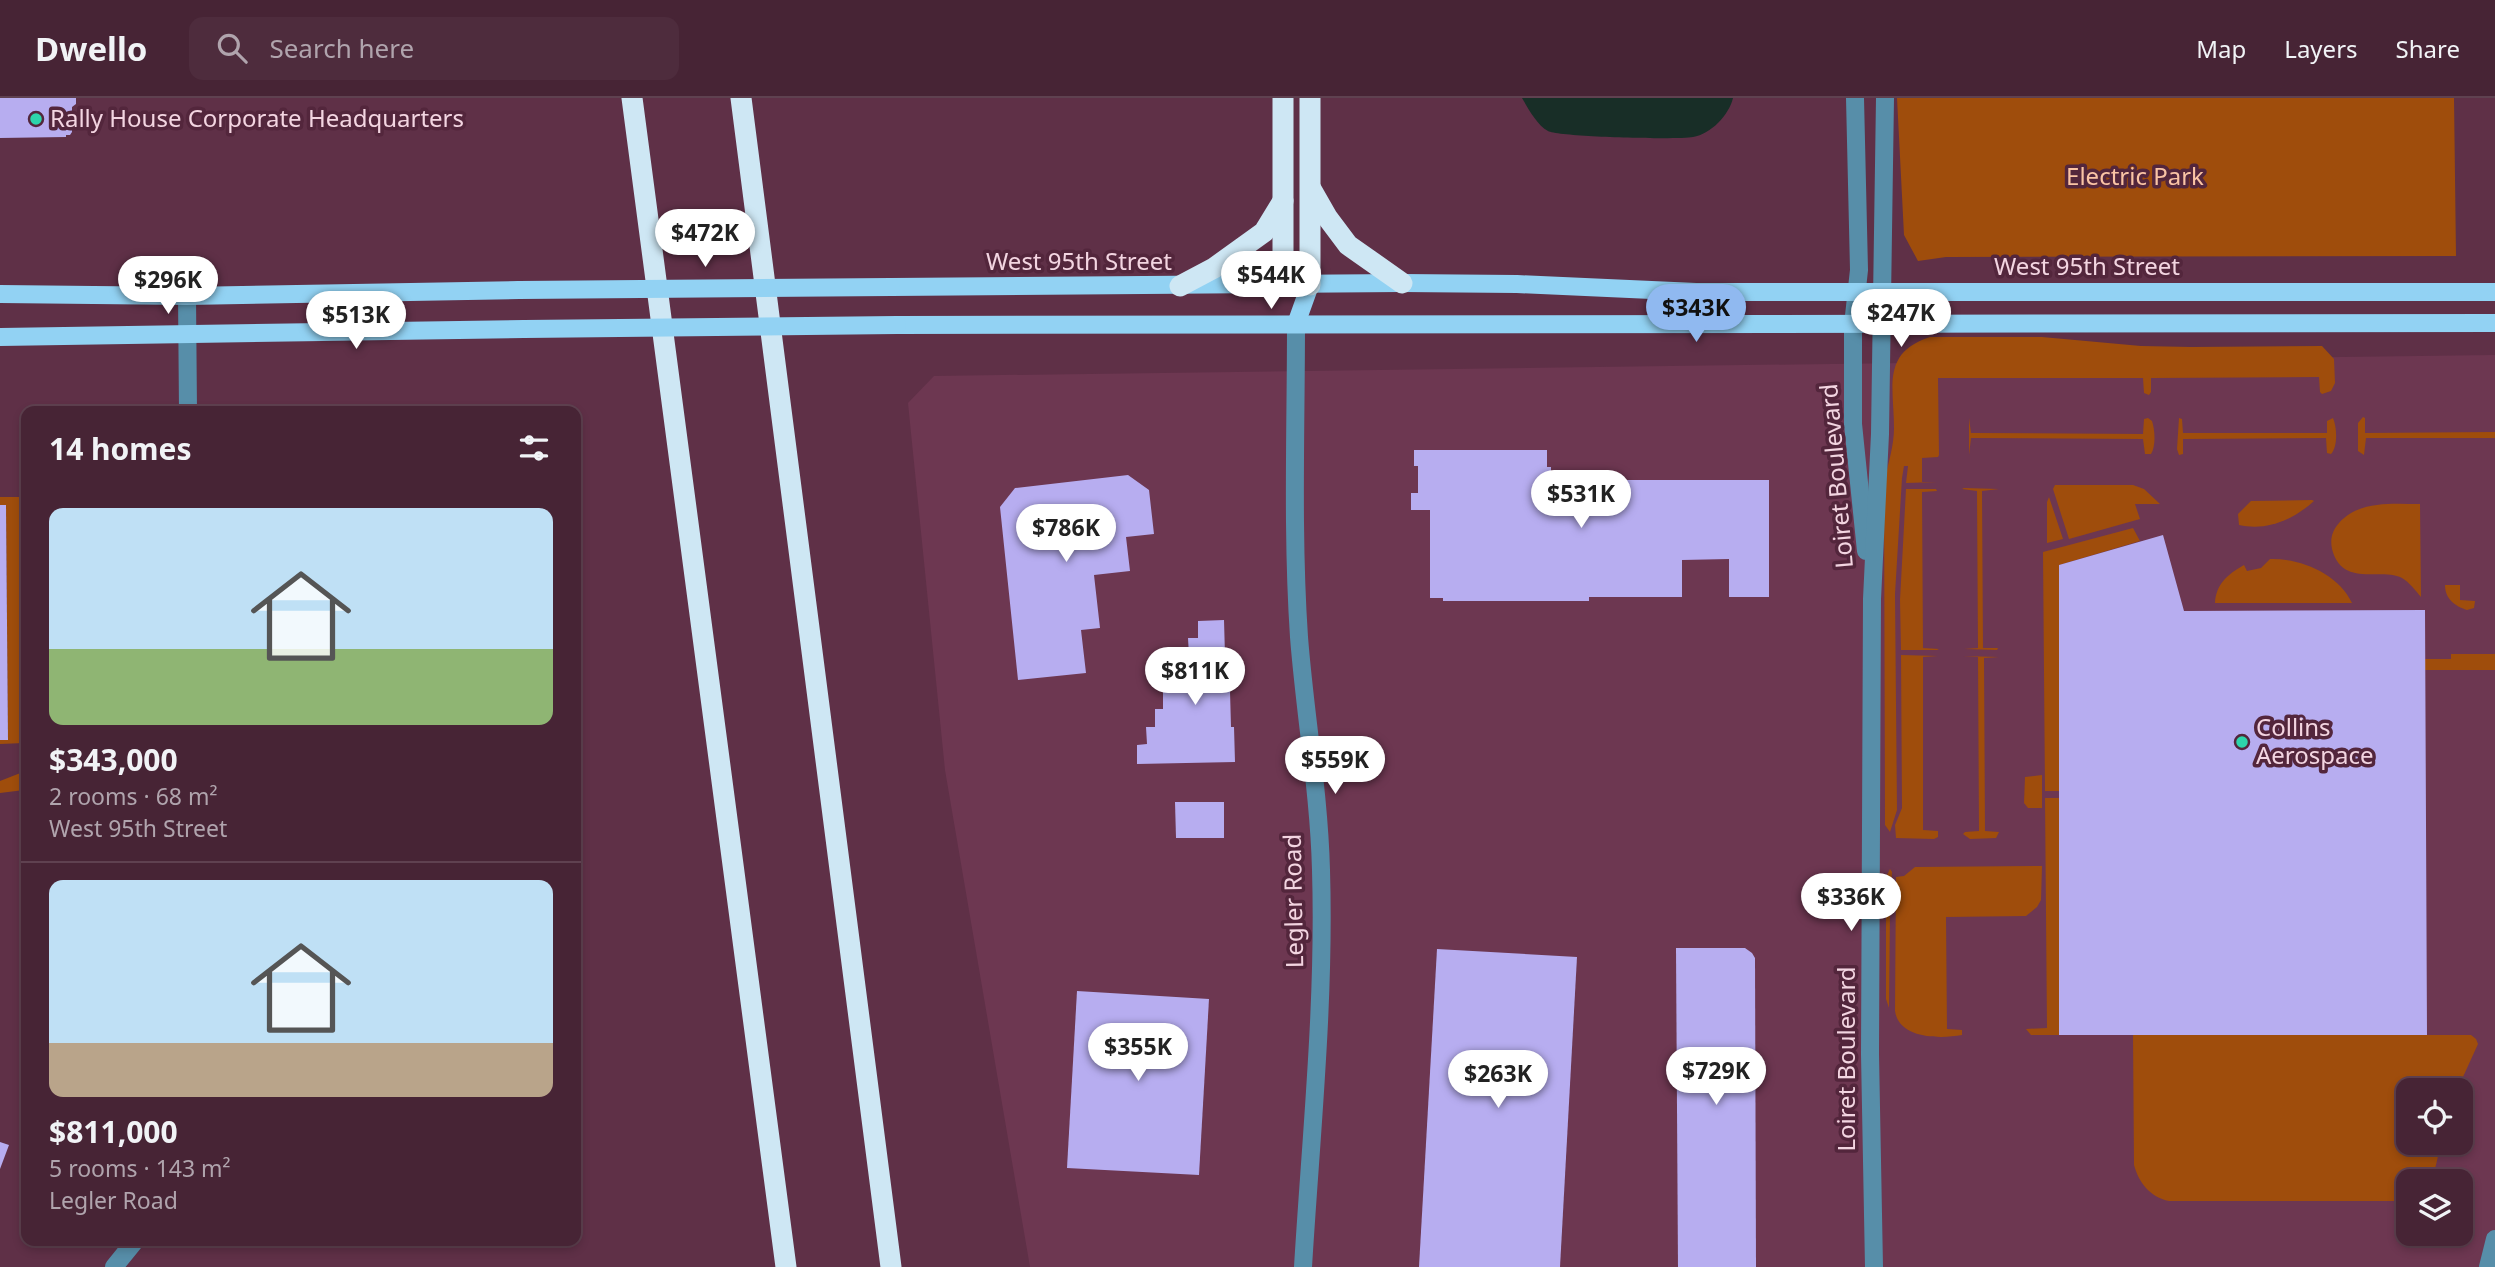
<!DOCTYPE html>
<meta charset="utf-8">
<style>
:root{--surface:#472435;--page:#4e2c3d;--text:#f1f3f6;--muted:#b0a4ad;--line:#5f4150;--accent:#90b9f0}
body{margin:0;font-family:"Noto Sans",sans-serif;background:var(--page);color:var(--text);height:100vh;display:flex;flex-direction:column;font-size:26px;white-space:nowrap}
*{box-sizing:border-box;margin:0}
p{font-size:23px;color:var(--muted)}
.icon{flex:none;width:38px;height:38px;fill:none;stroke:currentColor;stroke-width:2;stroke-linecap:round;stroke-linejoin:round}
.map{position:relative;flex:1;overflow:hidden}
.side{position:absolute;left:21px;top:308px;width:560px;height:840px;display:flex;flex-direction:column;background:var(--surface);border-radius:14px;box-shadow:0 4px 10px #0003,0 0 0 2px var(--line)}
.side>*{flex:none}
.tools{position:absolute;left:2396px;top:980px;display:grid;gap:14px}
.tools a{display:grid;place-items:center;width:77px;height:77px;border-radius:14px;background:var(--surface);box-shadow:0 4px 10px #0003,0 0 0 2px var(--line);font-size:35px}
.price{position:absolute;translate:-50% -60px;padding:0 16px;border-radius:24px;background:#fff;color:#222;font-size:23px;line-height:46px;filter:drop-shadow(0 2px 4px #0008)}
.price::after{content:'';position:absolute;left:50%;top:42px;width:21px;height:16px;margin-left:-10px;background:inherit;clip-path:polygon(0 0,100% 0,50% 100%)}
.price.on{background:var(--accent);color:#111}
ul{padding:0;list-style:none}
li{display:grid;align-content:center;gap:14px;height:371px;padding:0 28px}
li+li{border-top:2px solid var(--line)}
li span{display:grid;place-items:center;height:217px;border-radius:14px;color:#555}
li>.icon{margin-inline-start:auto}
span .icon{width:126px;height:126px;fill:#fffc;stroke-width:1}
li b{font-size:30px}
h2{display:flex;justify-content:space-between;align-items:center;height:84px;padding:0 28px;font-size:30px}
header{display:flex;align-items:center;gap:42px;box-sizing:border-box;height:98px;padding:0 35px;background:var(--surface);border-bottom:2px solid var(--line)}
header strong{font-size:33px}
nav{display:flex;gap:38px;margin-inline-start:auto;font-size:24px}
.search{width:490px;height:63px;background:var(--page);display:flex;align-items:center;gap:18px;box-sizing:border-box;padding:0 24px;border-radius:14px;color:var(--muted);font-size:26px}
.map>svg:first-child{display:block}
.built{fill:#6d3751;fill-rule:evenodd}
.green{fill:#9f4d0c}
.water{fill:#182e27}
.building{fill:#b7adf0}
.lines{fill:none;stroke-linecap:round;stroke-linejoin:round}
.minor{stroke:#578ea9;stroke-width:18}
.major{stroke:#92d2f3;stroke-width:18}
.highway{stroke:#cee7f4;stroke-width:21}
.major-bridge{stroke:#92d2f3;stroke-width:18}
.poi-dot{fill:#2dd5ab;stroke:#53263c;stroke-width:2.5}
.labels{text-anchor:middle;stroke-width:7;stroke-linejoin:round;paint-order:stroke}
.poi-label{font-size:24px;fill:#f3d5e1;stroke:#53263c;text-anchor:start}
.park-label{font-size:24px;fill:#fac4a5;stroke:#53263c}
.street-label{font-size:24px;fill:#f3d5e1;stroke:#53263c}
</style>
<header>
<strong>Dwello</strong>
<div class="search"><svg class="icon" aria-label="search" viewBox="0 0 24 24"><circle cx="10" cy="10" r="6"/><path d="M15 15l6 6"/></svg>Search here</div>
<nav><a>Map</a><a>Layers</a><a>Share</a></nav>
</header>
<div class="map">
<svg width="2495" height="1169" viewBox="0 0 2495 1169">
<rect width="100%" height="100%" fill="#5f3047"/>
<path class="built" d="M2495,257V1169H1030L945,672L908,305L934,278ZM2408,992H2460V1045H2408ZM2408,1083H2460V1136H2408Z"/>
<g class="green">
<path d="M1897,0H2454L2456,158L1946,159L1918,163L1904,137Z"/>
<path d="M1930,239H2042L2141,248L2191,249L2322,248L2334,261L2335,285L2331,293L2322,296L2320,294L2319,279L2151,280V294L2149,297L2144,295L2143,280H1938L1939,357L1938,359L1922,360V384H1937L1906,385L1908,368H1904L1902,380L1895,496L1897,712L1890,734L1885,727V719L1884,384C1888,366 1894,348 1894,330C1894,289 1881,255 1930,239Z"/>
<path d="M2363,319L2365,320V335L2495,334V340H2366L2364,357L2358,353V325Z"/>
<path d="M1969,320L1971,335L2143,336L2144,321L2148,320L2152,323C2155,332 2156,348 2151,356H2145L2143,341L1971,340L1969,357Z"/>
<path d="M2179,320L2182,321L2183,335H2327V323L2333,320C2337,329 2338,349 2331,356L2327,355L2326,340L2183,341V356L2179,357L2177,351Z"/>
<path d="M2055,387H2133L2144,391L2160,406H2135L2140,421L2069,441L2053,391Z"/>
<path d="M1964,390L1999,391L1982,393L1983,550H1998L1997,552L1964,551L1978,550L1977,393L1962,391Z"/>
<path d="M1906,391H1936L1937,393L1922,394L1923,550L1939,551L1937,552H1901L1900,502Z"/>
<path d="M0,399H22L24,645L0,646V642L8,641L6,407H0Z"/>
<path d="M2049,399L2063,441L2047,445V404Z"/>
<path d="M2251,403L2312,402L2314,403C2293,422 2267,433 2239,427L2238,416Z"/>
<path d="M2420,406L2421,499C2416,493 2409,484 2402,480C2380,469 2342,490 2332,451C2330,441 2332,433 2339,425C2359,402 2393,406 2420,406Z"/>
<path d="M2133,430L2140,443L2059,467V693H2045L2043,454Z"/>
<path d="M2270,461C2300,460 2339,476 2352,505H2215C2216,486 2228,476 2244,467L2247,473L2261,470Z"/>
<path d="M2445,487H2460V502L2475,503L2474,510L2467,512C2455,508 2445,501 2445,487Z"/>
<path d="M2451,556H2495V572H2425V561H2451Z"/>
<path d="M1901,557L1938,558L1923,559V732L1938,733V739L1934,741L1896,740L1895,727L1902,710Z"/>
<path d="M1963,558L1999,559L1984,560L1985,733L1999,734L1996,740L1970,741L1963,736L1965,734L1979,733L1978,559Z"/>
<path d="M23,674L24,692L0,695V683Z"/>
<path d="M2042,677V710H2028L2024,705L2025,679Z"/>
<path d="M2045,700H2059V937H2031L2026,931L2047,930Z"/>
<path d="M2042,768L2041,802L2037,809L2026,818L1946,819L1947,931L1962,932V937C1940,941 1899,941 1895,913L1896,779L1904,778L1915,769Z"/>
<path d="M1890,771L1892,774L1890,812L1889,910L1886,901V779Z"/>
<path d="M2133,937H2471L2476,941L2478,946L2457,992H2408V1045H2441L2433,1080L2431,1083H2408V1101L2398,1103H2169C2150,1099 2139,1085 2134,1067Z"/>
</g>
<path class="water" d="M1522,0H1733C1729,17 1711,36 1693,39C1677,42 1559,39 1548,33C1537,27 1528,10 1522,0Z"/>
<g class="building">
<path d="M0,0H76V6L72,9V34L70,37H66V39L0,40Z"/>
<path d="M1414,352H1547V369H1551V382H1769V499H1729V461L1682,462V499H1589V503H1443V500H1430V412H1411V395H1418V368H1414Z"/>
<path d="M1128,377L1149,392L1154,436L1126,439L1130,473L1094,477L1100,530L1081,532L1086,575L1018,582L1000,409L1015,390Z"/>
<path d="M0,407H6L8,642H0Z"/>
<path d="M2163,437L2184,513L2425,512L2427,937H2059V467Z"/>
<path d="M1224,522L1226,593H1230L1231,629H1234L1235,664L1137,666V647L1147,646L1146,629H1155V611H1163V593H1172V575H1180V558H1189L1188,540H1198V523Z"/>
<path d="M1175,704H1224V740H1176Z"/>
<path d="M1676,850H1745L1752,855L1755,860L1756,1169H1678Z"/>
<path d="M1437,851L1577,859L1560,1169H1419Z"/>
<path d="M1077,893L1209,901L1199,1077L1067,1070Z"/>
<path d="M0,1044L9,1047L0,1071Z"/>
</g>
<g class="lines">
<g class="minor">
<path d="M1855,0L1859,172L1853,227V326L1866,453"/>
<path d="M187,198L188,313"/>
<path d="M1296,226C1296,330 1292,435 1299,539C1305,617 1319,694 1321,772C1325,904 1311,1037 1303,1169"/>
<path d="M114,1169L135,1143"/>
<path d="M1874,1169L1870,956L1872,501L1880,336L1885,0"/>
<path d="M2488,1169L2495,1141"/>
</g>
<g class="major">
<path d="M891,189L1402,185L1517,186L1696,194H2495"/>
<path d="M0,196L187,198L519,192"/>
<path d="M1296,226L1310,187"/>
<path d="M897,227L2495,225"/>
<path d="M0,239L524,231"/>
</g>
<g class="highway">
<path d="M632,0L786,1169"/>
<path d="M741,0L891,1169"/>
<path d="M1311,91L1327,119L1348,147L1402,185"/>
<path d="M1310,187V0"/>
<path d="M1180,188L1214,170L1264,134L1283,103"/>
<path d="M1283,188V0"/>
</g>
<g class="major-bridge">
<path d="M519,192L891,189"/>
<path d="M524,231L897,227"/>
</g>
</g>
<g class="poi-dot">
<circle cx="36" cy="21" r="7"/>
<circle cx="2242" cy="644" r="7"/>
</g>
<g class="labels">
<g class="poi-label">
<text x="50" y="29">Rally House Corporate Headquarters</text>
<text x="2256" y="638">Collins<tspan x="2256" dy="28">Aerospace</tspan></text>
</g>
<g class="park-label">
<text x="2135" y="87">Electric Park</text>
</g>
<g class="street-label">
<text x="1079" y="172">West 95th Street</text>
<text x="2087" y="177">West 95th Street</text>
<text transform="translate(1837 378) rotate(-95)" y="8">Loiret Boulevard</text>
<text transform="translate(1294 803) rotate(-91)" y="8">Legler Road</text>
<text transform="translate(1847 961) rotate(-90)" y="8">Loiret Boulevard</text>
</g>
</g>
</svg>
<div class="tools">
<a><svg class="icon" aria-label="locate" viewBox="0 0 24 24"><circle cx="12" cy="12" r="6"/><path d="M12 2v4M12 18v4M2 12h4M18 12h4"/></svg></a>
<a><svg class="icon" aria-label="layers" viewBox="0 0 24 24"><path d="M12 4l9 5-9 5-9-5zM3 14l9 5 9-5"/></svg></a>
</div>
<b class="price" style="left:705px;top:171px">$472K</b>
<b class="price" style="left:1271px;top:213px">$544K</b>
<b class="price" style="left:168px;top:218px">$296K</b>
<b class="price on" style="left:1696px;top:246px">$343K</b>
<b class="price" style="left:1901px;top:251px">$247K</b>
<b class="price" style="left:356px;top:253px">$513K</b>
<b class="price" style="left:1581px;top:432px">$531K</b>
<b class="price" style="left:1066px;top:466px">$786K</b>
<b class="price" style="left:1195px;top:609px">$811K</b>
<b class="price" style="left:1335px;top:698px">$559K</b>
<b class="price" style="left:1851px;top:835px">$336K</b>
<b class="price" style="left:1138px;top:985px">$355K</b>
<b class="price" style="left:1716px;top:1009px">$729K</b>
<b class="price" style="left:1498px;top:1012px">$263K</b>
<section class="side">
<h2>14 homes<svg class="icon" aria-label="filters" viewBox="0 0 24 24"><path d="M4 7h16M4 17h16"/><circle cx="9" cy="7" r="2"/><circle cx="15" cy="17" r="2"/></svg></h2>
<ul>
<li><span style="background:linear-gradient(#bfe0f5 65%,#8fb573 0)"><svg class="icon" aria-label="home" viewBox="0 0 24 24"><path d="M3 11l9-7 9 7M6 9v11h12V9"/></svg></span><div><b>$343,000</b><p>2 rooms · 68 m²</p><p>West 95th Street</p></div></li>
<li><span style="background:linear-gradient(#bfe0f5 75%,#b9a48a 0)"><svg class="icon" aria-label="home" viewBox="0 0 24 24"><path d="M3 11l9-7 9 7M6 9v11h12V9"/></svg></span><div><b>$811,000</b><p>5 rooms · 143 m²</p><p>Legler Road</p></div></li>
</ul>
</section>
</div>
